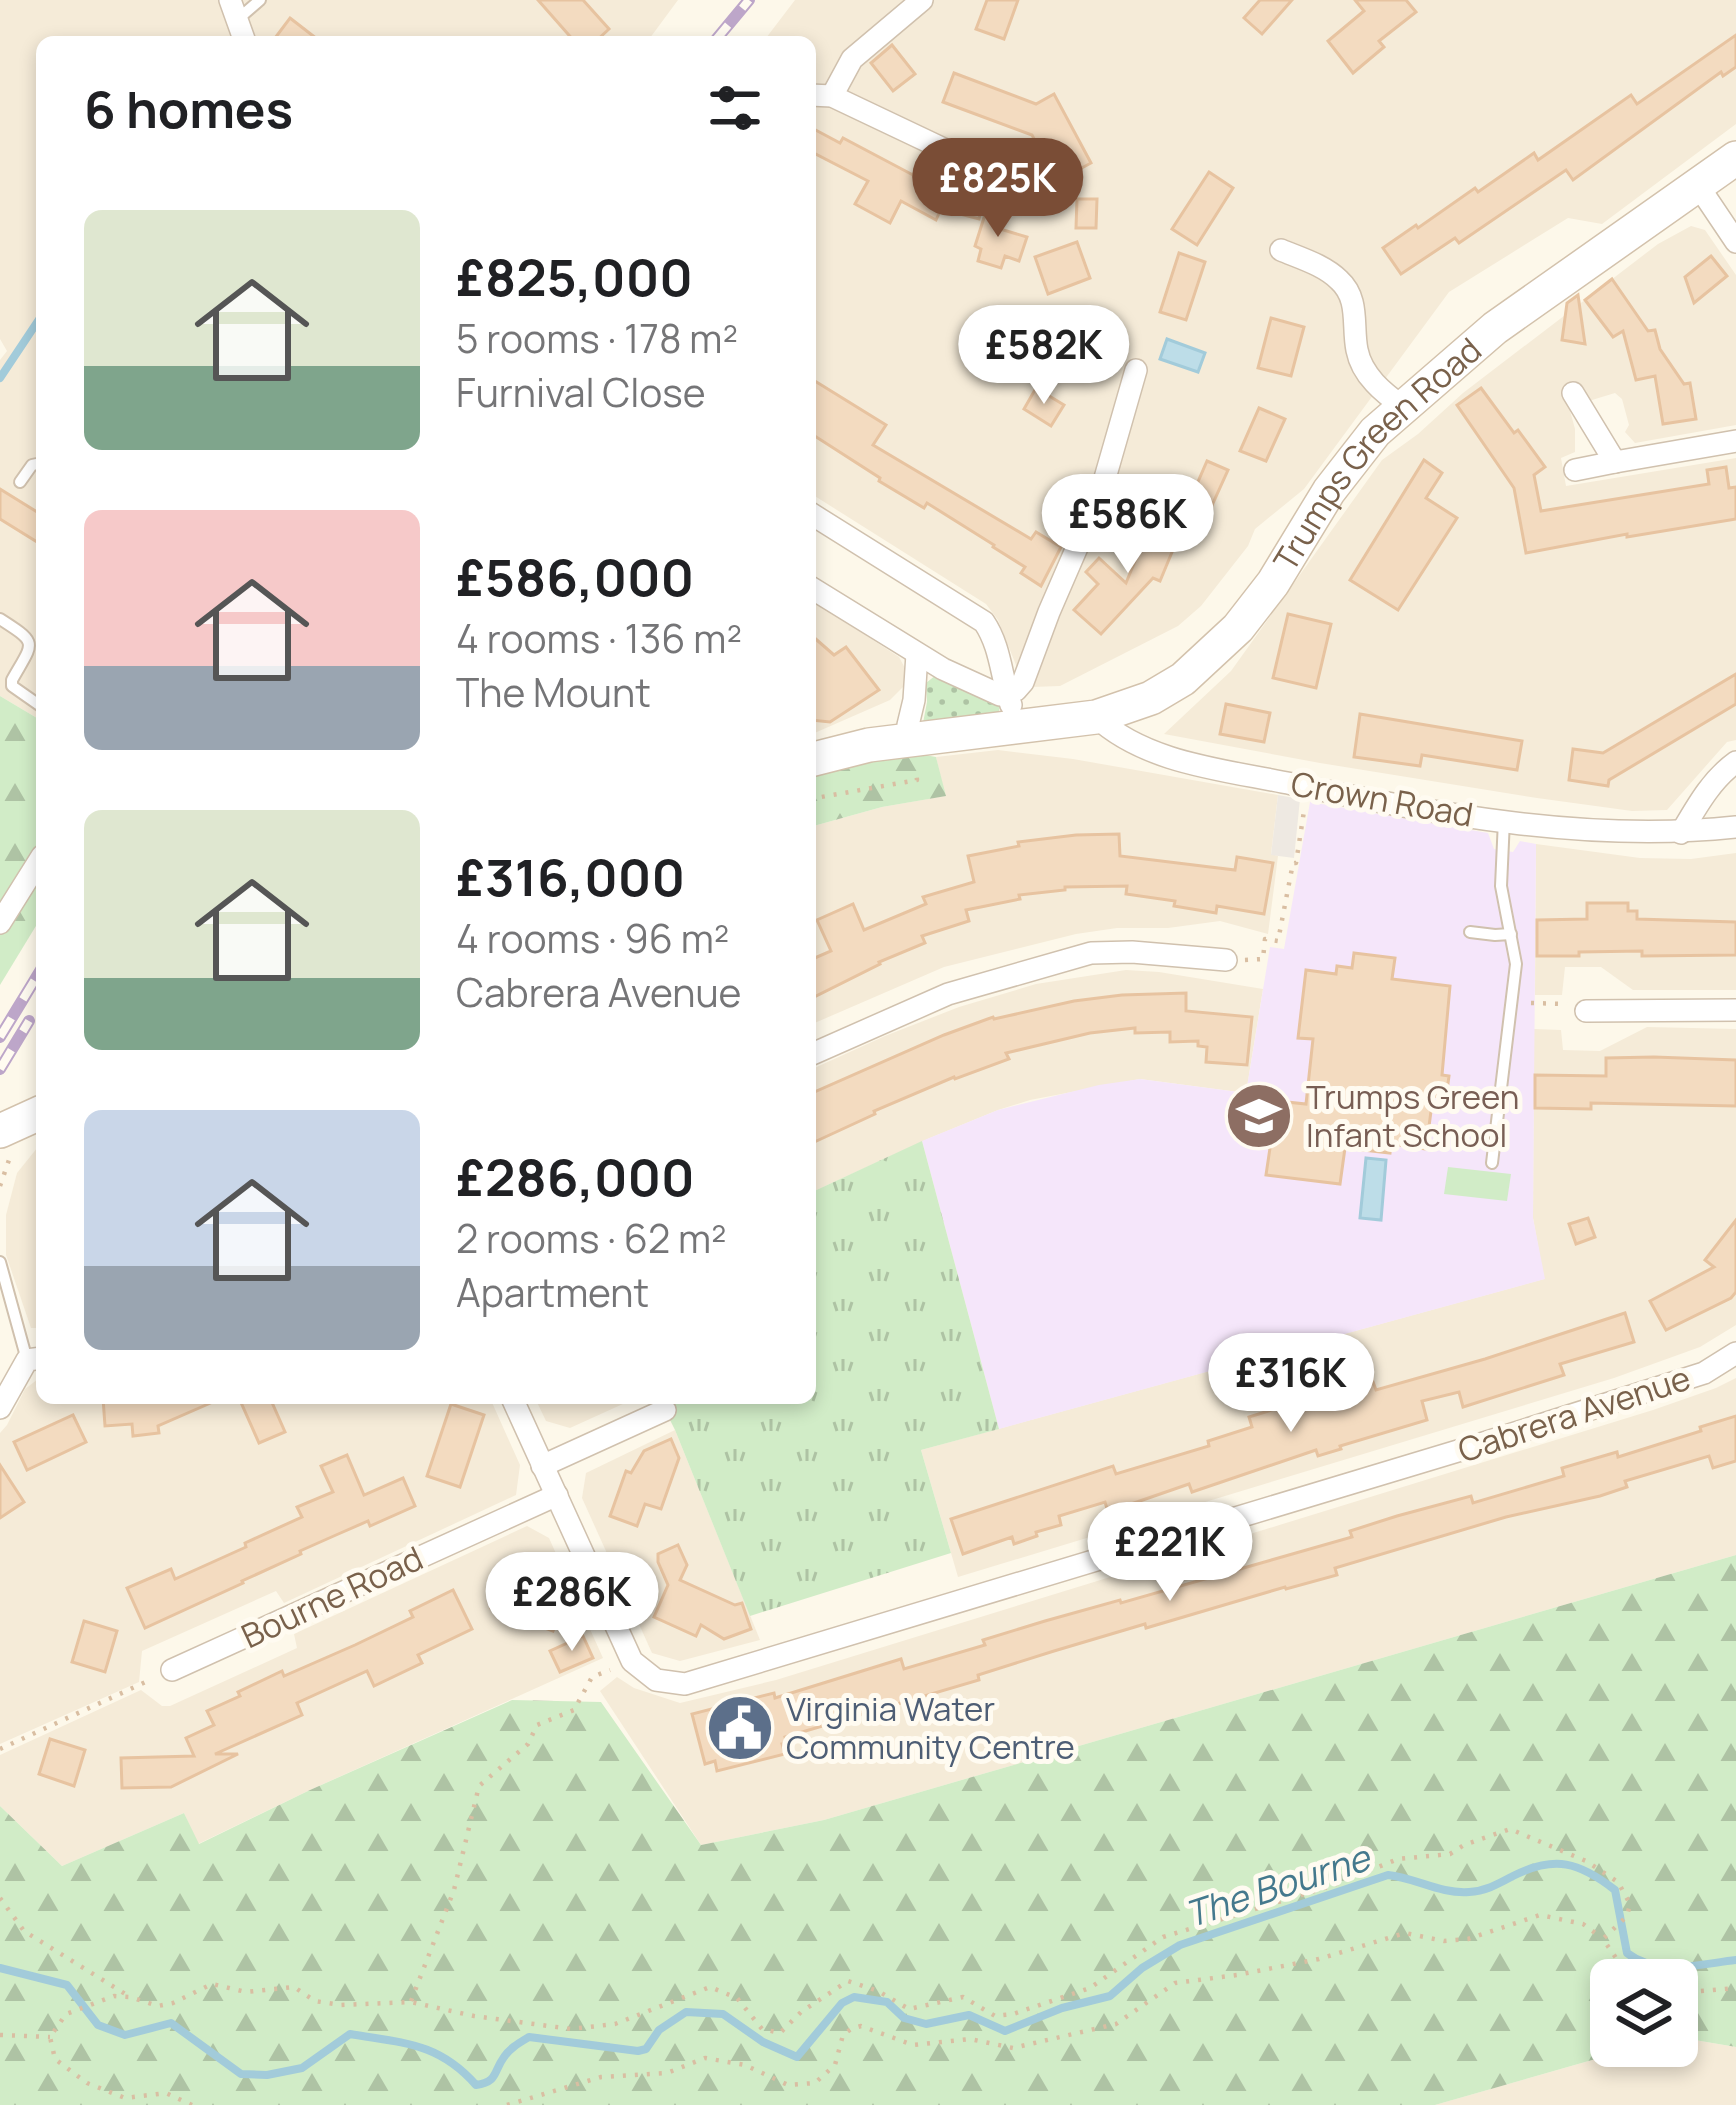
<!DOCTYPE html>
<meta charset="utf-8">
<style>
:root{--surface:#fff;--page:#f6f6f6;--text:#202124;--muted:#757577;--accent:#7a4d36}
body{margin:0;font-family:Manrope,sans-serif;background:var(--page);color:var(--text);height:100vh;display:flex;flex-direction:column;font-size:45px;white-space:nowrap}
*{box-sizing:border-box;margin:0}
p{font-size:39px;color:var(--muted)}
.icon{flex:none;width:66px;height:66px;fill:none;stroke:currentColor;stroke-width:2;stroke-linecap:round;stroke-linejoin:round}
.map{position:relative;flex:1;overflow:hidden}
.drawer{position:absolute;left:36px;top:36px;width:780px;height:1368px;display:flex;flex-direction:column;background:var(--surface);border-radius:18px;box-shadow:0 6px 18px #0003}
.drawer>*{flex:none}
.controls{position:absolute;left:1590px;top:1959px;display:grid;gap:24px}
.controls a{display:grid;place-items:center;width:108px;height:108px;border-radius:18px;background:var(--surface);box-shadow:0 6px 18px #0003;font-size:60px}
.price{position:absolute;translate:-50% -102px;padding:0 27px;border-radius:42px;background:#fff;color:#222;font-size:39px;line-height:78px;filter:drop-shadow(0 3px 6px #0008)}
.price::after{content:'';position:absolute;left:50%;top:72px;width:36px;height:27px;margin-left:-18px;background:inherit;clip-path:polygon(0 0,100% 0,50% 100%)}
.price.selected{background:var(--accent);color:#fff}
ul{padding:0;list-style:none}
li{display:flex;align-items:center;gap:36px;height:300px;padding:0 48px}
li span{display:grid;place-items:center;flex:none;width:336px;height:240px;border-radius:18px;color:#555}
li>.icon{margin-inline-start:auto}
span .icon{width:144px;height:144px;fill:#fffc;stroke-width:1}
li b{font-size:51px}
h2{display:flex;justify-content:space-between;align-items:center;height:144px;padding:0 48px;font-size:51px}
.map>svg:first-child{display:block}
.residential{fill:#f5ebd8}
.industrial{fill:#eee9e2}
.education{fill:#f5e6fa}
.grass{fill:url(#grass-dots)}
.forest{fill:url(#forest-firs)}
.park{fill:url(#park-tufts)}
.garden{fill:#d1ecc7}
.water{fill:#bddde8;stroke:#a2cbda;stroke-width:3}
.lines{fill:none;stroke-linecap:round;stroke-linejoin:round}
.stream{stroke:#a2cbda;stroke-width:8}
.building{fill:#f3dbc0;stroke:#e7c3a0;stroke-width:3}
.lane-casing{stroke:#d0c1ae;stroke-width:14}
.street-casing{stroke:#d0c1ae;stroke-width:24}
.secondary-casing{stroke:#d3c2ac;stroke-width:36}
.path{stroke:#d9bea2;stroke-width:4.5;stroke-dasharray:3 9;stroke-linecap:butt}
.lane{stroke:#fff;stroke-width:10}
.street{stroke:#fff;stroke-width:21}
.secondary{stroke:#fff;stroke-width:33}
.rail-casing{stroke:#bda6c9;stroke-width:12}
.rail{stroke:#fffbf1;stroke-width:8;stroke-dasharray:22;stroke-linecap:butt}
.labels{text-anchor:middle;stroke-width:10;stroke-linejoin:round;paint-order:stroke}
.street-label{font-size:33px;fill:#79614b;stroke:#fffbf1}
.education-label{font-size:33px;fill:#785e54;stroke:#fffbf1;text-anchor:start}
.service-label{font-size:33px;fill:#4e5e75;stroke:#fffbf1;text-anchor:start}
.water-label{font-size:36px;font-style:italic;fill:#44798d;stroke:#fffbf1}
</style>
<div class="map">
<svg width="1736" height="2105" viewBox="0 0 1736 2105">
<defs>
<pattern id="grass-dots" width="8" height="8" patternUnits="userSpaceOnUse" patternTransform="scale(3)"><rect width="8" height="8" fill="#d1ecc7"/><path d="M2 2h.1M6 6h.1" fill="none" stroke="#aec3a4" stroke-width="1.8" stroke-linecap="round"/></pattern>
<pattern id="forest-firs" width="22" height="20" patternUnits="userSpaceOnUse" patternTransform="scale(3)"><rect width="22" height="20" fill="#d1ecc7"/><path d="M5 1l3.5 6h-7zM16 11l3.5 6h-7z" fill="#aec3a4"/></pattern>
<pattern id="park-tufts" width="24" height="20" patternUnits="userSpaceOnUse" patternTransform="scale(3)"><rect width="24" height="20" fill="#d1ecc7"/><path d="M3 7l-1-3M5 7V3M7 7l1-3M15 17l-1-3M17 17v-4M19 17l1-3" fill="none" stroke="#aec3a4"/></pattern>
</defs>
<rect width="100%" height="100%" fill="#fdf8ea"/>
<g class="residential">
<path d="M0,0H678L647,42H42V721L0,696V360L7,351L0,339Z"/>
<path d="M795,0H1736V124L1602,224L1568,218L1449,292L1304,489L1255,529L1248,546L1201,606L1178,626L1060,686L1032,687L1018,670L998,620L986,604L810,493V42H763Z"/>
<path d="M1691,226L1705,230L1736,275V425L1635,443L1625,432L1629,425L1622,399L1615,393L1569,407L1575,429V452L1561,458L1566,486L1736,458V740L1727,742L1667,810L1632,811L1537,798L1320,763L1164,734L1231,671L1382,460L1418,434L1463,393L1658,244Z"/>
<path d="M810,599L899,657L906,670L903,687L890,700L810,735Z"/>
<path d="M998,750L1073,759L1278,795L1271,854L1278,856L1268,934L1220,921L1168,928H1117L1076,934L944,967L810,1025V827L882,807L945,796L936,757Z"/>
<path d="M1536,844L1640,858L1691,859L1736,853V990H1633L1601,967H1565L1562,995H1535Z"/>
<path d="M1126,970L1159,972L1263,989L1246,1093L1140,1079L1030,1100L998,1110L930,1138L810,1193V1070L885,1036L959,1007L1036,984Z"/>
<path d="M1647,1027L1736,1029V1325L1700,1347L1614,1378L958,1577L921,1450L1544,1279L1533,1218L1534,1029L1561,1030L1563,1050L1600,1051Z"/>
<path d="M42,1142V1328H31L6,1255V1215L17,1173Z"/>
<path d="M42,1376V1398H490L520,1465L516,1495L284,1603L276,1591L142,1651L139,1682L0,1744V1433L7,1425L25,1389Z"/>
<path d="M1736,1378V1555L824,1820L701,1845L600,1691L617,1677L634,1688L680,1703L776,1680L1653,1410L1716,1388Z"/>
<path d="M535,1398H636L570,1428L546,1421Z"/>
<path d="M675,1430L760,1640L680,1661L652,1653L582,1498L586,1473Z"/>
<path d="M527,1526L549,1538L603,1658L310,1790L198,1844L184,1813L62,1866L0,1806V1755L141,1690L162,1706H170L297,1648L294,1634Z"/>
<path d="M1677,2037L1736,2047V2105H1435L1641,2046H1677Z"/>
</g>
<path class="industrial" d="M1278,795L1300,799L1294,858L1271,855Z"/>
<path class="education" d="M1310,802L1488,833L1494,849L1513,852L1520,841L1536,844L1533,1218L1545,1279L999,1429L922,1141L998,1110L1099,1085L1140,1079L1246,1093L1270,947L1284,949Z"/>
<path class="grass" d="M936,675L997,701L1000,707L998,714L923,723L927,702L926,683Z"/>
<g class="forest">
<path d="M0,696L42,721V916L0,985Z"/>
<path d="M925,755L936,757L946,796L882,807L810,827V774L840,764Z"/>
<path d="M1736,1555V2047L1677,2037V1980H1611V2046H1641L1435,2105H0V1806L62,1866L184,1813L199,1844L310,1790L512,1700L601,1702L701,1845L824,1820Z"/>
</g>
<path class="park" d="M922,1141L999,1429L921,1450L951,1553L750,1616L675,1430L659,1398H810V1193Z"/>
<path class="garden" d="M1448,1167L1511,1174L1507,1201L1444,1194Z"/>
<g class="water">
<path d="M1167,339L1205,353L1198,372L1160,359Z"/>
<path d="M1366,1158L1386,1160L1381,1220L1360,1218Z"/>
</g>
<g class="lines">
<g class="stream">
<path d="M0,378L42,315"/>
<path d="M0,1968L67,1985L98,2025L125,2035L171,2023L241,2074L267,2075L302,2068L350,2034C402,2043 438,2042 476,2085C498,2082 493,2072 504,2057C510,2048 519,2043 529,2037L638,2051L646,2049L659,2030L686,2012L723,2014L763,2042L797,2057L842,2003L854,1997L887,2002L904,2018L926,2024L969,2015L1005,2031L1062,2008L1110,1996L1142,1968L1180,1945L1388,1875C1416,1878 1440,1894 1469,1892C1486,1891 1498,1884 1513,1876C1555,1855 1579,1862 1615,1890L1627,1953C1658,1977 1700,1964 1736,1960"/>
</g>
</g>
<g class="building">
<path d="M538,0H583L609,29L595,42H575Z"/>
<path d="M987,0H1018L1004,39L976,29Z"/>
<path d="M1260,0H1292L1262,34L1244,18Z"/>
<path d="M1355,0H1406L1416,12L1379,41L1384,47L1353,73L1328,41L1364,11Z"/>
<path d="M290,18L321,42H272Z"/>
<path d="M1736,35V67L1723,76L1721,72L1573,180L1566,170L1459,243L1455,238L1401,274L1383,248L1416,225L1418,228L1475,188L1478,192L1534,153L1538,160L1631,95L1637,104Z"/>
<path d="M892,45L915,74L893,91L871,63Z"/>
<path d="M954,73L1036,104L1054,94L1091,163L1063,178H1055L1032,135L943,102Z"/>
<path d="M810,127L840,143L843,138L913,175L916,168L960,191L984,197L979,219L941,209L936,220L901,201L890,223L855,204L868,181L810,151Z"/>
<path d="M1209,172L1233,188L1197,245L1172,229Z"/>
<path d="M1077,199H1097L1096,228H1076Z"/>
<path d="M988,205L1005,211L1000,229L1027,237L1019,261L1005,256L1001,268L978,261L981,249L975,246Z"/>
<path d="M1077,242L1090,278L1048,294L1035,257Z"/>
<path d="M1179,253L1205,262L1186,320L1160,312Z"/>
<path d="M1711,256L1727,276L1694,303L1685,277Z"/>
<path d="M1612,279L1648,331L1655,330L1660,349L1684,384L1690,383L1696,419L1663,424L1655,376L1636,380L1623,331L1613,337L1585,300Z"/>
<path d="M1578,295L1585,344L1562,340L1567,303Z"/>
<path d="M1271,318L1304,327L1291,376L1258,368Z"/>
<path d="M810,378L886,425L873,445L1031,539L1036,532L1061,547L1041,586L1021,573L1025,567L993,547L994,545L927,503L924,508L879,481L880,478L810,433Z"/>
<path d="M1036,388L1064,405L1051,426L1024,409Z"/>
<path d="M1481,388L1514,433L1518,430L1545,467L1534,475L1541,511L1709,484L1707,470L1726,467L1729,488L1736,487V519L1627,537V534L1526,553L1514,488L1457,405Z"/>
<path d="M1259,408L1285,419L1266,461L1240,451Z"/>
<path d="M1424,460L1442,473L1426,498L1457,518L1398,610L1350,580Z"/>
<path d="M1207,461L1228,470L1204,523L1184,514Z"/>
<path d="M0,489L42,515V545L0,519Z"/>
<path d="M1154,515L1182,528L1160,581L1153,578L1101,634L1074,610L1098,584L1086,572L1099,558L1126,583Z"/>
<path d="M1288,614L1331,624L1316,688L1273,678Z"/>
<path d="M810,634L834,655L846,647L879,690L830,722L810,720Z"/>
<path d="M1736,674V704L1609,780L1608,786L1569,780L1573,749L1603,753Z"/>
<path d="M1226,704L1270,713L1264,742L1220,734Z"/>
<path d="M1360,714L1522,741L1517,770L1422,755L1420,766L1354,757Z"/>
<path d="M1119,834L1120,856L1235,870L1237,857L1273,863L1264,914L1217,906L1216,913L1174,906L1175,901L1126,894L1127,886L1065,887V890L1019,895L1020,899L966,910L969,921L922,936L925,943L879,962L880,964L810,999V960L831,951L817,920L853,904L864,930L926,904L923,897L974,882L968,856L1019,846L1018,842L1076,835Z"/>
<path d="M1587,903H1628V911H1637V919L1736,922V955L1642,956V951L1579,952V956H1537V920L1587,919Z"/>
<path d="M1354,953L1395,958L1392,979L1450,986L1442,1075L1449,1076L1446,1098L1433,1096L1426,1149L1391,1144L1390,1153L1345,1148L1340,1184L1266,1175L1277,1101L1306,1104L1313,1039L1298,1038L1306,970L1336,974L1337,966L1352,968Z"/>
<path d="M1186,993V1011L1252,1017L1247,1065L1206,1062L1207,1047L1198,1046V1041L1170,1042V1032L1135,1033V1028L1090,1033L1006,1053L1009,1059L955,1079L954,1077L874,1111L875,1114L810,1144V1094L944,1035L993,1017L994,1019L1074,1001L1122,995Z"/>
<path d="M1654,1057L1736,1060V1106L1591,1103V1109L1535,1108V1075L1606,1076V1058Z"/>
<path d="M1588,1218L1595,1237L1576,1244L1569,1224Z"/>
<path d="M1736,1220V1292L1731,1298L1666,1330L1650,1301L1714,1267L1705,1260Z"/>
<path d="M1625,1313L1634,1342L1560,1364L1564,1375L1463,1407L1459,1392L1422,1401L1427,1420L1340,1446L1341,1449L1318,1456L1316,1450L1192,1492L1189,1484L1108,1512L1105,1502L1059,1516L1061,1525L1036,1532L1037,1536L1014,1544L1012,1537L963,1554L951,1519L1113,1466L1116,1474L1209,1446L1208,1441L1252,1427L1249,1417L1372,1379L1376,1390L1485,1359Z"/>
<path d="M103,1398H222L158,1426L159,1433L133,1436L132,1424L105,1426Z"/>
<path d="M239,1398H270L285,1432L259,1443Z"/>
<path d="M451,1404L484,1415L460,1487L427,1476Z"/>
<path d="M73,1415L86,1442L27,1470L14,1442Z"/>
<path d="M1736,1416V1461L1713,1468L1709,1456L1625,1481L1627,1487L1600,1496L1506,1517L1335,1568L1337,1575L1286,1589L1285,1587L1146,1628L1145,1624L1054,1651L978,1675L979,1680L785,1737L787,1743L782,1744L785,1754L717,1771L715,1761L705,1764L692,1714L774,1693L775,1698L901,1659L904,1669L985,1645L983,1640L1045,1621L1120,1600L1121,1603L1352,1537L1350,1531L1397,1516L1471,1496L1473,1503L1564,1476L1562,1468L1617,1452L1618,1457L1701,1431L1700,1427Z"/>
<path d="M671,1439L679,1458L661,1509L645,1504L637,1526L610,1516L626,1471L631,1473L644,1451Z"/>
<path d="M347,1455L364,1495L403,1478L415,1506L370,1526L368,1521L336,1535L300,1551L301,1554L242,1581L243,1583L145,1628L127,1588L171,1569L175,1579L246,1547L245,1543L302,1517L297,1507L333,1492L321,1466Z"/>
<path d="M0,1465L24,1502L0,1518Z"/>
<path d="M678,1545L687,1565L680,1580L735,1605L742,1603L751,1629L724,1639L701,1625L696,1636L654,1617L668,1585L658,1562V1554Z"/>
<path d="M501,1580L563,1602L553,1631L491,1608Z"/>
<path d="M453,1590L472,1629L418,1655L422,1663L374,1686L367,1671L297,1703L302,1715L215,1754H238L171,1787L122,1788L121,1758L194,1756L186,1738L214,1725L207,1711L240,1696L238,1692L282,1671L284,1676L355,1645L413,1617L410,1611Z"/>
<path d="M84,1621L117,1631L105,1672L72,1662Z"/>
<path d="M583,1636L593,1658L560,1672L550,1651Z"/>
<path d="M50,1739L85,1750L74,1786L39,1774Z"/>
</g>
<g class="lines">
<defs>
<g id="lane">
<path d="M238,19L260,0"/>
<path d="M20,482L32,465L42,463"/>
<path d="M0,619C39,644 34,641 12,680V686L42,707"/>
<path d="M1470,932L1495,935L1511,934"/>
<path d="M1492,1163L1516,964L1501,886L1504,820"/>
<path d="M0,1262L27,1360"/>
</g>
<g id="street">
<path d="M230,0L245,42"/>
<path d="M810,95L832,96L971,162"/>
<path d="M832,96L852,59L922,0"/>
<path d="M1697,184L1736,242"/>
<path d="M1281,250C1300,258 1324,265 1339,280C1360,299 1352,326 1357,350C1362,376 1384,393 1403,407"/>
<path d="M1573,393L1615,462L1736,441"/>
<path d="M1575,470L1615,462"/>
<path d="M810,513L984,622C1001,647 1001,677 1011,705"/>
<path d="M810,587L943,669L1000,695L1016,690L1023,682L1049,612L1101,492L1136,370"/>
<path d="M1096,717C1147,764 1226,770 1292,784C1437,814 1587,843 1736,827"/>
<path d="M908,740V725L914,700L917,654"/>
<path d="M1681,833C1697,806 1711,780 1736,762"/>
<path d="M0,923L42,856"/>
<path d="M1586,1011L1736,1010"/>
<path d="M810,1055L948,994L1091,953L1132,952L1226,960"/>
<path d="M512,1398L632,1661L656,1680L685,1684L1471,1447L1704,1373L1736,1353"/>
<path d="M0,1408L27,1360L42,1358"/>
<path d="M542,1466L665,1410"/>
<path d="M172,1670L557,1495"/>
</g>
<g id="secondary">
<path id="s1" d="M810,760L869,745L1096,717L1151,698L1183,679L1238,628L1273,583L1329,491L1375,432L1495,328L1736,158"/>
<path d="M0,1131L42,1112"/>
</g>
</defs>
<use href="#lane" class="lane-casing"/>
<use href="#street" class="street-casing"/>
<use href="#secondary" class="secondary-casing"/>
<g class="path">
<path d="M810,799L917,780L916,769"/>
<path d="M1245,960L1263,959L1265,939L1278,941L1293,863H1296L1304,811"/>
<path d="M1531,1003L1567,1004"/>
<path d="M0,1186L10,1157"/>
<path d="M0,1749L150,1680"/>
<path d="M0,1898L24,1931L127,1995"/>
<path d="M1677,1993L1736,1988"/>
<path d="M411,2001L454,1890L479,1786L528,1744L537,1725L574,1710L592,1677L610,1670"/>
<path d="M0,2035L50,2037"/>
<path d="M192,2105L166,2093L125,2098L87,2083L55,2059L50,2037L66,2014L114,1996L130,1997L158,2006L173,2003L212,1984L246,1992L294,1987L315,2001L341,2005L411,2002L474,2016L571,2029L615,2024L710,1987L737,1998L762,2029L780,2033L801,2012L848,1981L878,1991L909,2009L963,1997L995,2016L1013,2014L1090,1988L1163,1937L1331,1886L1398,1859L1450,1854L1464,1845L1510,1829L1586,1861L1618,1882L1630,1904L1627,1916L1603,1939L1627,1974L1641,1980"/>
<path d="M507,2105L601,2077L667,2073L705,2058L745,2065L788,2085L815,2083L835,2065L843,2035L851,2029L861,2026L913,2045L970,2039L1013,2048L1116,2024L1175,1983L1237,1975L1319,1959L1405,1933L1444,1941L1468,1939L1540,1915L1583,1924L1602,1938"/>
</g>
<use href="#lane" class="lane"/>
<use href="#street" class="street"/>
<use href="#secondary" class="secondary"/>
<defs>
<g id="rail">
<path d="M714,42L749,0"/>
<path d="M0,1037L42,968"/>
<path d="M0,1069L29,1021"/>
</g>
</defs>
<use href="#rail" class="rail-casing"/>
<use href="#rail" class="rail"/>
</g>
<defs>
<symbol id="school-disc" viewBox="-11 -11 22 22"><circle r="9.5" fill="#8d6e63" stroke="#fffbf1"/><path d="M0-5L7-2L0 1L-7-2ZM-4 1L0 2.5L4 1V4Q0 6-4 4Z" fill="#fff"/></symbol>
<symbol id="civic-disc" viewBox="-11 -11 22 22"><circle r="9.5" fill="#5c6f8a" stroke="#fffbf1"/><path d="M-.6-6.5H3V-4.5H.6V-3L4-1V1h2V6H-6V1h2V-1L-.6-3ZM-1.2 2.5V6h2.4V2.5Z" fill="#fff"/></symbol>
</defs>
<g fill-rule="evenodd">
<use href="#school-disc" x="1221" y="1078" width="76" height="76"/>
<use href="#civic-disc" x="702" y="1690" width="76" height="76"/>
</g>
<g class="labels">
<g class="street-label">
<text dy="12" stroke="none"><textPath href="#s1" startOffset="684">Trumps Green Road</textPath></text>
<text transform="translate(1382 799) rotate(10)" y="12">Crown Road</text>
<text transform="translate(1574 1414) rotate(-18)" y="12">Cabrera Avenue</text>
<text transform="translate(332 1597) rotate(-25)" y="12">Bourne Road</text>
</g>
<g class="education-label">
<text x="1306" y="1109">Trumps Green<tspan x="1306" dy="38">Infant School</tspan></text>
</g>
<g class="service-label">
<text x="786" y="1721">Virginia Water<tspan x="786" dy="38">Community Centre</tspan></text>
</g>
<g class="water-label">
<text transform="translate(1277 1886) rotate(-18)" y="13">The Bourne</text>
</g>
</g>
</svg>
<div class="controls">
<a><svg class="icon" aria-label="layers" viewBox="0 0 24 24"><path d="M12 4l9 5-9 5-9-5zM3 14l9 5 9-5"/></svg></a>
</div>
<b class="price selected" style="left:998px;top:240px">£825K</b>
<b class="price" style="left:1044px;top:407px">£582K</b>
<b class="price" style="left:1128px;top:576px">£586K</b>
<b class="price" style="left:1291px;top:1435px">£316K</b>
<b class="price" style="left:1170px;top:1604px">£221K</b>
<b class="price" style="left:572px;top:1654px">£286K</b>
<section class="drawer">
<h2>6 homes<svg class="icon" aria-label="filters" viewBox="0 0 24 24"><path d="M4 7h16M4 17h16"/><circle cx="9" cy="7" r="2"/><circle cx="15" cy="17" r="2"/></svg></h2>
<ul>
<li><span style="background:linear-gradient(#dfe7d0 65%,#7fa58c 0)"><svg class="icon" aria-label="home" viewBox="0 0 24 24"><path d="M3 11l9-7 9 7M6 9v11h12V9"/></svg></span><div><b>£825,000</b><p>5 rooms · 178 m²</p><p>Furnival Close</p></div></li>
<li><span style="background:linear-gradient(#f6c9c9 65%,#9aa5b1 0)"><svg class="icon" aria-label="home" viewBox="0 0 24 24"><path d="M3 11l9-7 9 7M6 9v11h12V9"/></svg></span><div><b>£586,000</b><p>4 rooms · 136 m²</p><p>The Mount</p></div></li>
<li><span style="background:linear-gradient(#dfe7d0 70%,#7fa58c 0)"><svg class="icon" aria-label="home" viewBox="0 0 24 24"><path d="M3 11l9-7 9 7M6 9v11h12V9"/></svg></span><div><b>£316,000</b><p>4 rooms · 96 m²</p><p>Cabrera Avenue</p></div></li>
<li><span style="background:linear-gradient(#c9d6e8 65%,#9aa5b1 0)"><svg class="icon" aria-label="home" viewBox="0 0 24 24"><path d="M3 11l9-7 9 7M6 9v11h12V9"/></svg></span><div><b>£286,000</b><p>2 rooms · 62 m²</p><p>Apartment</p></div></li>
</ul>
</section>
</div>
